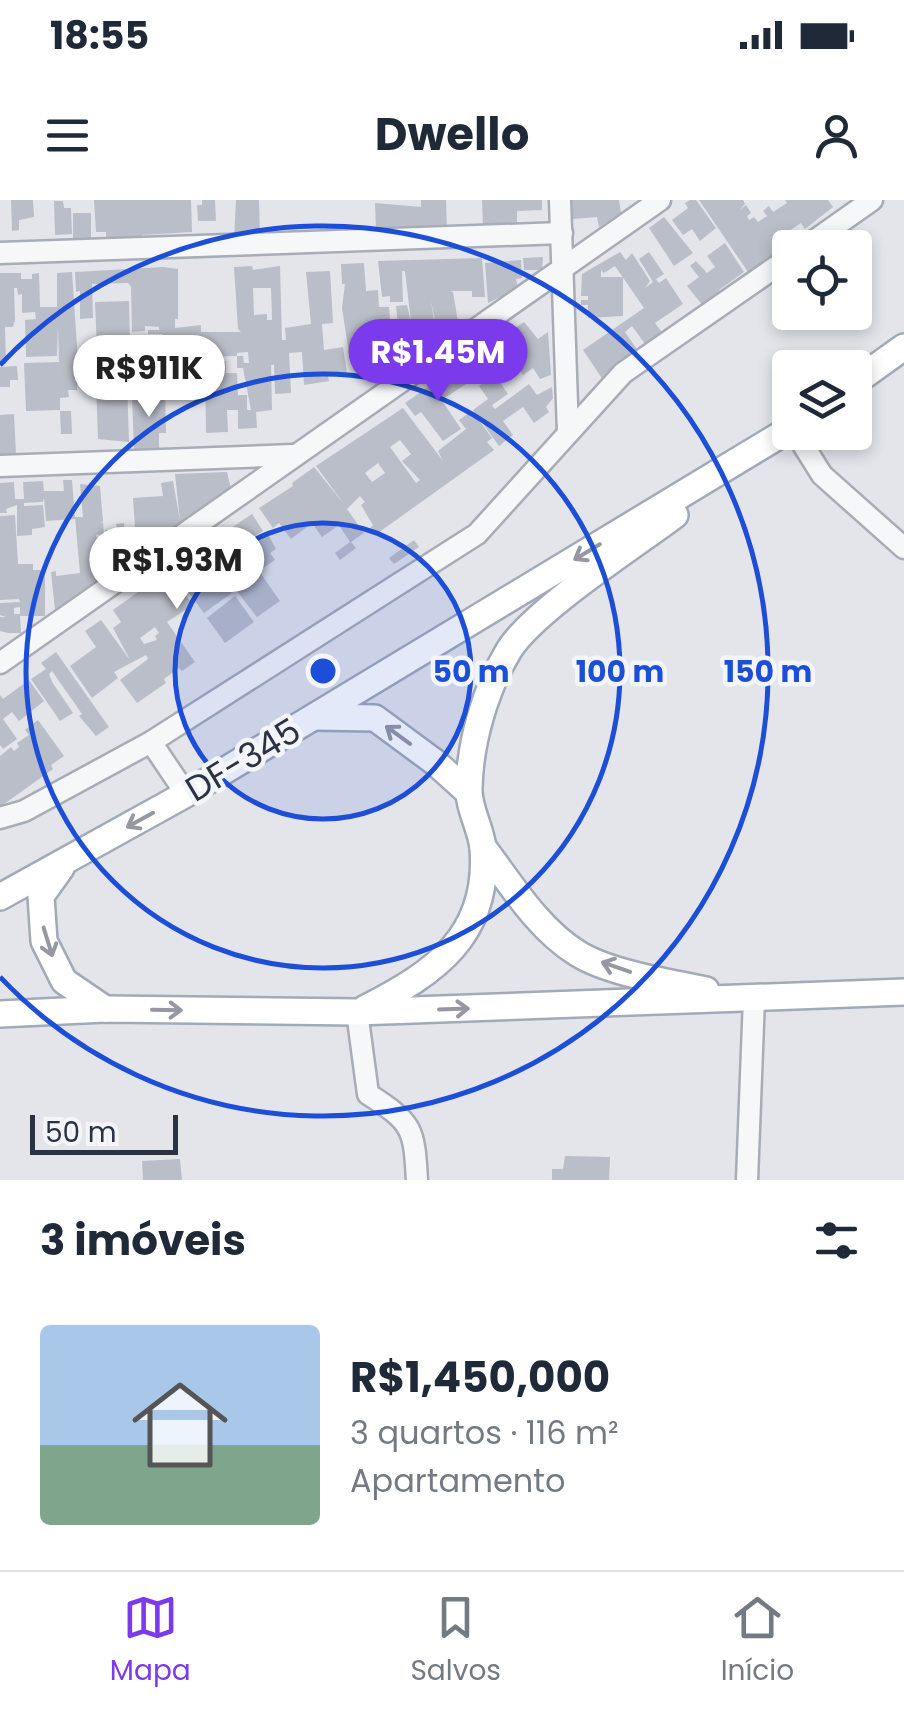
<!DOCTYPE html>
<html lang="pt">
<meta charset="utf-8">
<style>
:root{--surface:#fff;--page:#f2f2f3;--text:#1f2937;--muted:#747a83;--line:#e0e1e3;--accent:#7c3aed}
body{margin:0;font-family:Poppins,sans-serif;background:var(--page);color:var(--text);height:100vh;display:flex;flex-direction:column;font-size:38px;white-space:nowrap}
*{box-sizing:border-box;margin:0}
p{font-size:32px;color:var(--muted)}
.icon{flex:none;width:55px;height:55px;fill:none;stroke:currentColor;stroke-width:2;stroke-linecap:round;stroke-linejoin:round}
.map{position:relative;height:980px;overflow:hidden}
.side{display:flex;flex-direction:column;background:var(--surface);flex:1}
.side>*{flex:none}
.controls{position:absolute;left:772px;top:30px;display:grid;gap:20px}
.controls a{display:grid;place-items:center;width:100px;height:100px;border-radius:10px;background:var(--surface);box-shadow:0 5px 15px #0003;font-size:50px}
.scale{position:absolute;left:30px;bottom:25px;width:148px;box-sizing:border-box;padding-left:10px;border:5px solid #2b3243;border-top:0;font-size:28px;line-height:35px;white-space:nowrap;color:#2b3243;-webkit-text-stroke:8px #f3f5f8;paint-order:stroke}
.price{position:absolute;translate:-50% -85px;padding:0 22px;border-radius:35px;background:#fff;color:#222;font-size:32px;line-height:65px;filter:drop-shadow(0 2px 5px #0008)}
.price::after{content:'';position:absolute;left:50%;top:60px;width:30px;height:22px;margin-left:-15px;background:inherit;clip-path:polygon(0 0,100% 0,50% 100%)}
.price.active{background:var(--accent);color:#fff}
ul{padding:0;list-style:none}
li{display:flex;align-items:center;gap:30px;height:250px;padding:0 40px}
li span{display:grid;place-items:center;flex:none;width:280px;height:200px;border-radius:10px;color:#555}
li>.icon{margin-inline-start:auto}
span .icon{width:120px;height:120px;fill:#fffc;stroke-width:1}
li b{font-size:42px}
h2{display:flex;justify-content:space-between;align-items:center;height:120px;padding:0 40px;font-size:42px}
.status{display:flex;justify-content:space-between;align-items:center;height:70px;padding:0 50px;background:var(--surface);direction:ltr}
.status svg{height:28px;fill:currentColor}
header{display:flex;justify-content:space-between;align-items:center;height:130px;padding:0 40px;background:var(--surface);font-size:45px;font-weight:700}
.menu{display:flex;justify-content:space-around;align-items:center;height:140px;border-top:2px solid var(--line);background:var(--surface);font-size:28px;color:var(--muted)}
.menu a{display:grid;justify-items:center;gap:5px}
.menu .active{color:var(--accent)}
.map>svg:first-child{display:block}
.building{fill:#babec8;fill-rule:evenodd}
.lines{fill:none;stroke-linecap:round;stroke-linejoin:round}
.minor-casing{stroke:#a8acb5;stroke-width:25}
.major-casing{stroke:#a2a9b7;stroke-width:30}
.minor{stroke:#f6f7f9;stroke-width:20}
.major{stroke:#fff;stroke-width:25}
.oneway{stroke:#9598a1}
.ring{fill:none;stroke:#1d4ed8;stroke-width:5}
.labels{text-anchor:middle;stroke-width:9;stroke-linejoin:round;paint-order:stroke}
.street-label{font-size:35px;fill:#2b3243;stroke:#f3f5f8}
.centre{fill:#1d4ed8;stroke:#f3f5f8;stroke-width:5}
.ring-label{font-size:30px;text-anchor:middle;font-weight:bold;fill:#1d4ed8;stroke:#f3f5f8;stroke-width:9;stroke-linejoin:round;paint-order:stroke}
</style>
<div class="status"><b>18:55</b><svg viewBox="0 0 49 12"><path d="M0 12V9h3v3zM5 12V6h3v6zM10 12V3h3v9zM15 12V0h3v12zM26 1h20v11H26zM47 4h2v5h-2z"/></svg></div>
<header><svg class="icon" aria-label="menu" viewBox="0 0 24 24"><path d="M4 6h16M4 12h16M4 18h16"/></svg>Dwello<svg class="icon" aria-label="person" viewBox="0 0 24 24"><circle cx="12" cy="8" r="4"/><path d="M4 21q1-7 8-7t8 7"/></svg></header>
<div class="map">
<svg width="904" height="980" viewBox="0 0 904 980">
<rect width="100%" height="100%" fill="#e3e5eb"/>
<g class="building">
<path d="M11,0H33L34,17L19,20V30L12,31Z"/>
<path d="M94,0H191L192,32L142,35V41L106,42V32H96Z"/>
<path d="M202,0H215L216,21H198L197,5H202Z"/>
<path d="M236,0H259L260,37L234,38Z"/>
<path d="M421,0H446L447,31L376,32L375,3L421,7Z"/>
<path d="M482,0H542V10L517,11V27L483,28Z"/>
<path d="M572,0H619L621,13L599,27L597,17L573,19Z"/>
<path d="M690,0H696L716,28L700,41L692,29L683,35L672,20L688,8L685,3Z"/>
<path d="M699,0H743L745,4L740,10L746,5L751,13L747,16L749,20L754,17L758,22L767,16L763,11L769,6L773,12L787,3L785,0H828L833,7L805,29L801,23L772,43L777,51L748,72Z"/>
<path d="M54,1H63L64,8H71L72,34L55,35Z"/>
<path d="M73,13H91V43L73,44Z"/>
<path d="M664,17L693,53L674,66L649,28Z"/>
<path d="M725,43L744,72L719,90L721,94L704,107L687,86L699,77L690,66L696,61L707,73L715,67L707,56Z"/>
<path d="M620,52L626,60L632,53L650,81L645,88L653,82L639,59L649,52L664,74L656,79L659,83L666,78L683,104L655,123L664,135L660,138L658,135L645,144L632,126L625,132L641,155L603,180L583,150L644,108L615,66L604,73L601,70V77H623V116L588,118V105H581V100H588V96H581L582,74Z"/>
<path d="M543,57L542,70H524L523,58Z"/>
<path d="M482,58L485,97H472V91H450L453,92L459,128L438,135L431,101L434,120L425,121L426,133L410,135L411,142L400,147L396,106L407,105L411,122L405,71H402L403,102H390V96L382,97L378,61Z"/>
<path d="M521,60L522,78L516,79L518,88L488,103L485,63Z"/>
<path d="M364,63L366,91L378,90L379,107H389L393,151L380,157V139L369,140L371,157L350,160L342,108L345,84H342L341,64Z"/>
<path d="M252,66L253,70L280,66L282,140H286L285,128L311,124L306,72L330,71L333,123L322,124L324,150L343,147L347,173L328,176L329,181L304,185L302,152L289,153L291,193L275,194L274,165H271L272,210L256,212L257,228L238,229V210H227L228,232L206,233L205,161H226V173H237L238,195H247V210H251L243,168H237V156H243L244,163H249L248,152L237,153V156L202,157L203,188L167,190L166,158L146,159L145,141L164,138L162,134H148V130H159V127L145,126V131L132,132L131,87L128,83L92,84L93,118L80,119V91L76,92L75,72L163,67L178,69V119H175V128L201,125V132H241L238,129L234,67ZM253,88H271L272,120H267V114L254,115Z"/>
<path d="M72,72L78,161L141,159V178H131V166L95,171V180L77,181V190H68L69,197L60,198V210L26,211L24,163L59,162L58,126L57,156L26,157L25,120L36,119L35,112L22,113V94L18,95L17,88H14L15,120L13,127H5L6,164H0V73H21V79H32V74L39,73L40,107H57V73Z"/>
<path d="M129,101L130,147L97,148L95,102Z"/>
<path d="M524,122L538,139L548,132L551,175L540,179L533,168L523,175L519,170L504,179L480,149L489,142L493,147L500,143L510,158L515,156L517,153L512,156L499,139Z"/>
<path d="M17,166L18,180H10V187H0V167Z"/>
<path d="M455,168L466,184L443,199L437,193L461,229L443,241L421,212L415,216L405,203Z"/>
<path d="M495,175L508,194L492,205L495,209L529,184L537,195L552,187L553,198L546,207L549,212L534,223L523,207L503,221L513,235L499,246L473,210L488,199L479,186Z"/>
<path d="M127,182L129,242L98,239L96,183Z"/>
<path d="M165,190L166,233H159V249H134L132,198H145V191Z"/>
<path d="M403,208L443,261L438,251L466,229L459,220L469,213L472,218L475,215L492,238L487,242L494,250L378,333H374L370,328L373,325L361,305L365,302L360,296L347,309L364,333L351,342L356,348L340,360L335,353L350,342L339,325L322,337L312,323L291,339L279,323L273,328L259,308L293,286L292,283L314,267L344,304L316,266ZM400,240L411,254L402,261L420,280L416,283L390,247ZM378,263L385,273L372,282L365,273Z"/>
<path d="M60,211H71L72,234H61Z"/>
<path d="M14,214L16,254H0V215Z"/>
<path d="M227,272L232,293L169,334L168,328L160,330L161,337L148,339L149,349L107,351L108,354L103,355L106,383L77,401L70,402L65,408L55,410L51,372L56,371V376L80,373L75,317H83L80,284L100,286L103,321L100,323L103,322L104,334L96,335L97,338H106L105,330L117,329L116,324L124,323V329L135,328L133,298L163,296L161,283L173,281L180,321L175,274Z"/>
<path d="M63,280H72L75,319L46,321L44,298L43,302L24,303V306L43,305L45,327L32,329V335L17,336V305L6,309L7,313H0V283L14,282L15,299H24L23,282L43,281L44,291H64Z"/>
<path d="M252,314L263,331L239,346L249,361L252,359L243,348L265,332L269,336L276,349L270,353L275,360L259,371L280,401L257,417L215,363L212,365L232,393L204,413L185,388L182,390L193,405L167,422L195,462L182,471L179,468L164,479L166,483L137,503L120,480L148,459L146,455L114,472L118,478L92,498L70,466L96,447L85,431L101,420L130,460L113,428L121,422L113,410L152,382L158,389L174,379L177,377L171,368ZM155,427L159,433L155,436L157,440L144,444L140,438Z"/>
<path d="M15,315L18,364H33V370H45V416H20V407L14,408V414H20L21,433H8L0,431V417H6L0,415V403L20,402L19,399L0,400V316Z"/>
<path d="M414,340L419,347L394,364L389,358Z"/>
<path d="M235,396L254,422L225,443L207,418Z"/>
<path d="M56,452L109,527L96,536L79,516L82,514L52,471L49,474L52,482L73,513L60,521L31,479L46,469L41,463Z"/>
<path d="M29,480L44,501L19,521L12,512L3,519L17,539L3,549L0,545V495L3,499Z"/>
<path d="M38,520L64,556L51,565L53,569L0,607V556L11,547L14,551L19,547L17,543L29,535L25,530Z"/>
<path d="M565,956L610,957L609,980H552V969H563Z"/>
<path d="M180,959L182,980H143L142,961Z"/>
</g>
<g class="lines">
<defs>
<g id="minor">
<path d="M560,0L568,233"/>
<path d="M804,48L872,0"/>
<path d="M0,53L562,33"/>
<path d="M795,232L822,275L904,348"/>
<path d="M0,266L293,255"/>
<path d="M0,463L660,0"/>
<path d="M151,542L186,594"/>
<path d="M0,618L24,611L151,542L477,334L623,173L790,57"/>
<path d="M357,812L368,894C413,923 414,928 417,980"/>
<path d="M747,980L754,798"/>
</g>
<g id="major">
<path d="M855,182L904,147"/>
<path d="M314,517L375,518L436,563L468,592"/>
<path d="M483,647C511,684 537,728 577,753C608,773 669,782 706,790"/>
<path d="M61,668L41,696L44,741L64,781L105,809"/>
<path d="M0,697L186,594L790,229"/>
<path d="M366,808C435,773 490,735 483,648C481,628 468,608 469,588C470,542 485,490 509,450C534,410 634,346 675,315"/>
<path d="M0,814L105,809L357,812L904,792"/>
</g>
</defs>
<use href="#minor" class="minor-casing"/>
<use href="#major" class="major-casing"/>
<use href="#minor" class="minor"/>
<use href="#major" class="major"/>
</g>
<defs><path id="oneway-shaft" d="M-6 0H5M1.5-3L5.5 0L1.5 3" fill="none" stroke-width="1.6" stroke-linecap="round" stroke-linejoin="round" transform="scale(2.5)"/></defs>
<g class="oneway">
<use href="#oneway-shaft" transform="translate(587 352) rotate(149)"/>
<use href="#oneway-shaft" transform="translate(398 535) rotate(-144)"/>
<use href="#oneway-shaft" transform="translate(140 620) rotate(151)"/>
<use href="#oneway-shaft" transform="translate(48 742) rotate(73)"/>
<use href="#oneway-shaft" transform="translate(616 767) rotate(-161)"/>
<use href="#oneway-shaft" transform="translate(454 809) rotate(-2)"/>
<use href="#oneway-shaft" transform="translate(167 810) rotate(1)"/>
</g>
<circle cx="323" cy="471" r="148" fill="#1d4ed8" fill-opacity=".12"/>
<g class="ring">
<circle cx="323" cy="471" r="148"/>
<circle cx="323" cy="471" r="297"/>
<path d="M0 165A445 445 0 1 1 0 777"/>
</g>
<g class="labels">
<g class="street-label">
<text transform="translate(243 560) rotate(-31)" y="12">DF-345</text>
</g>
</g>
<circle cx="323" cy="471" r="15" class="centre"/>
<g class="ring-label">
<text x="471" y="482">50 m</text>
<text x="620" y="482">100 m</text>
<text x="768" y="482">150 m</text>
</g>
</svg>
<div class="controls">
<a><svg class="icon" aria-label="locate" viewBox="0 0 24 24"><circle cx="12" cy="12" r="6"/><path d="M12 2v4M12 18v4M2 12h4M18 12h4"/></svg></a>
<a><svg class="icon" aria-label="layers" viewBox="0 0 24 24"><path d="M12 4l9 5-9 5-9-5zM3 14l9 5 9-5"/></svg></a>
</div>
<div class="scale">50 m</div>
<b class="price active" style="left:438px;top:204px">R$1.45M</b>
<b class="price" style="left:149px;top:220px">R$911K</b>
<b class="price" style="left:177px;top:412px">R$1.93M</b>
</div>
<section class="side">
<h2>3 imóveis<svg class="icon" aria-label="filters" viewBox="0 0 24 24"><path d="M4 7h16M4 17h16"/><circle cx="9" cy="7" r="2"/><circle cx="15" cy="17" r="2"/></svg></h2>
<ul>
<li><span style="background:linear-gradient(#a9c7e8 60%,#7fa58c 0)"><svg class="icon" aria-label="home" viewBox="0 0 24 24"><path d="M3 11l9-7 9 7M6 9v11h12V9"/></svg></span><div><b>R$1,450,000</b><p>3 quartos · 116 m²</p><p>Apartamento</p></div></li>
</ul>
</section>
<nav class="menu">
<a class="active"><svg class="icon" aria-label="map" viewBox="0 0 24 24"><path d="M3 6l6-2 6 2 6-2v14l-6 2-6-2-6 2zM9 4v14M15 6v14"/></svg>Mapa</a>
<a><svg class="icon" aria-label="saved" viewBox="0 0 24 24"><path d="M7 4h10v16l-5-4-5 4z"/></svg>Salvos</a>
<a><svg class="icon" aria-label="home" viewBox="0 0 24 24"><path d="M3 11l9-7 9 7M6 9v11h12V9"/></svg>Início</a>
</nav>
